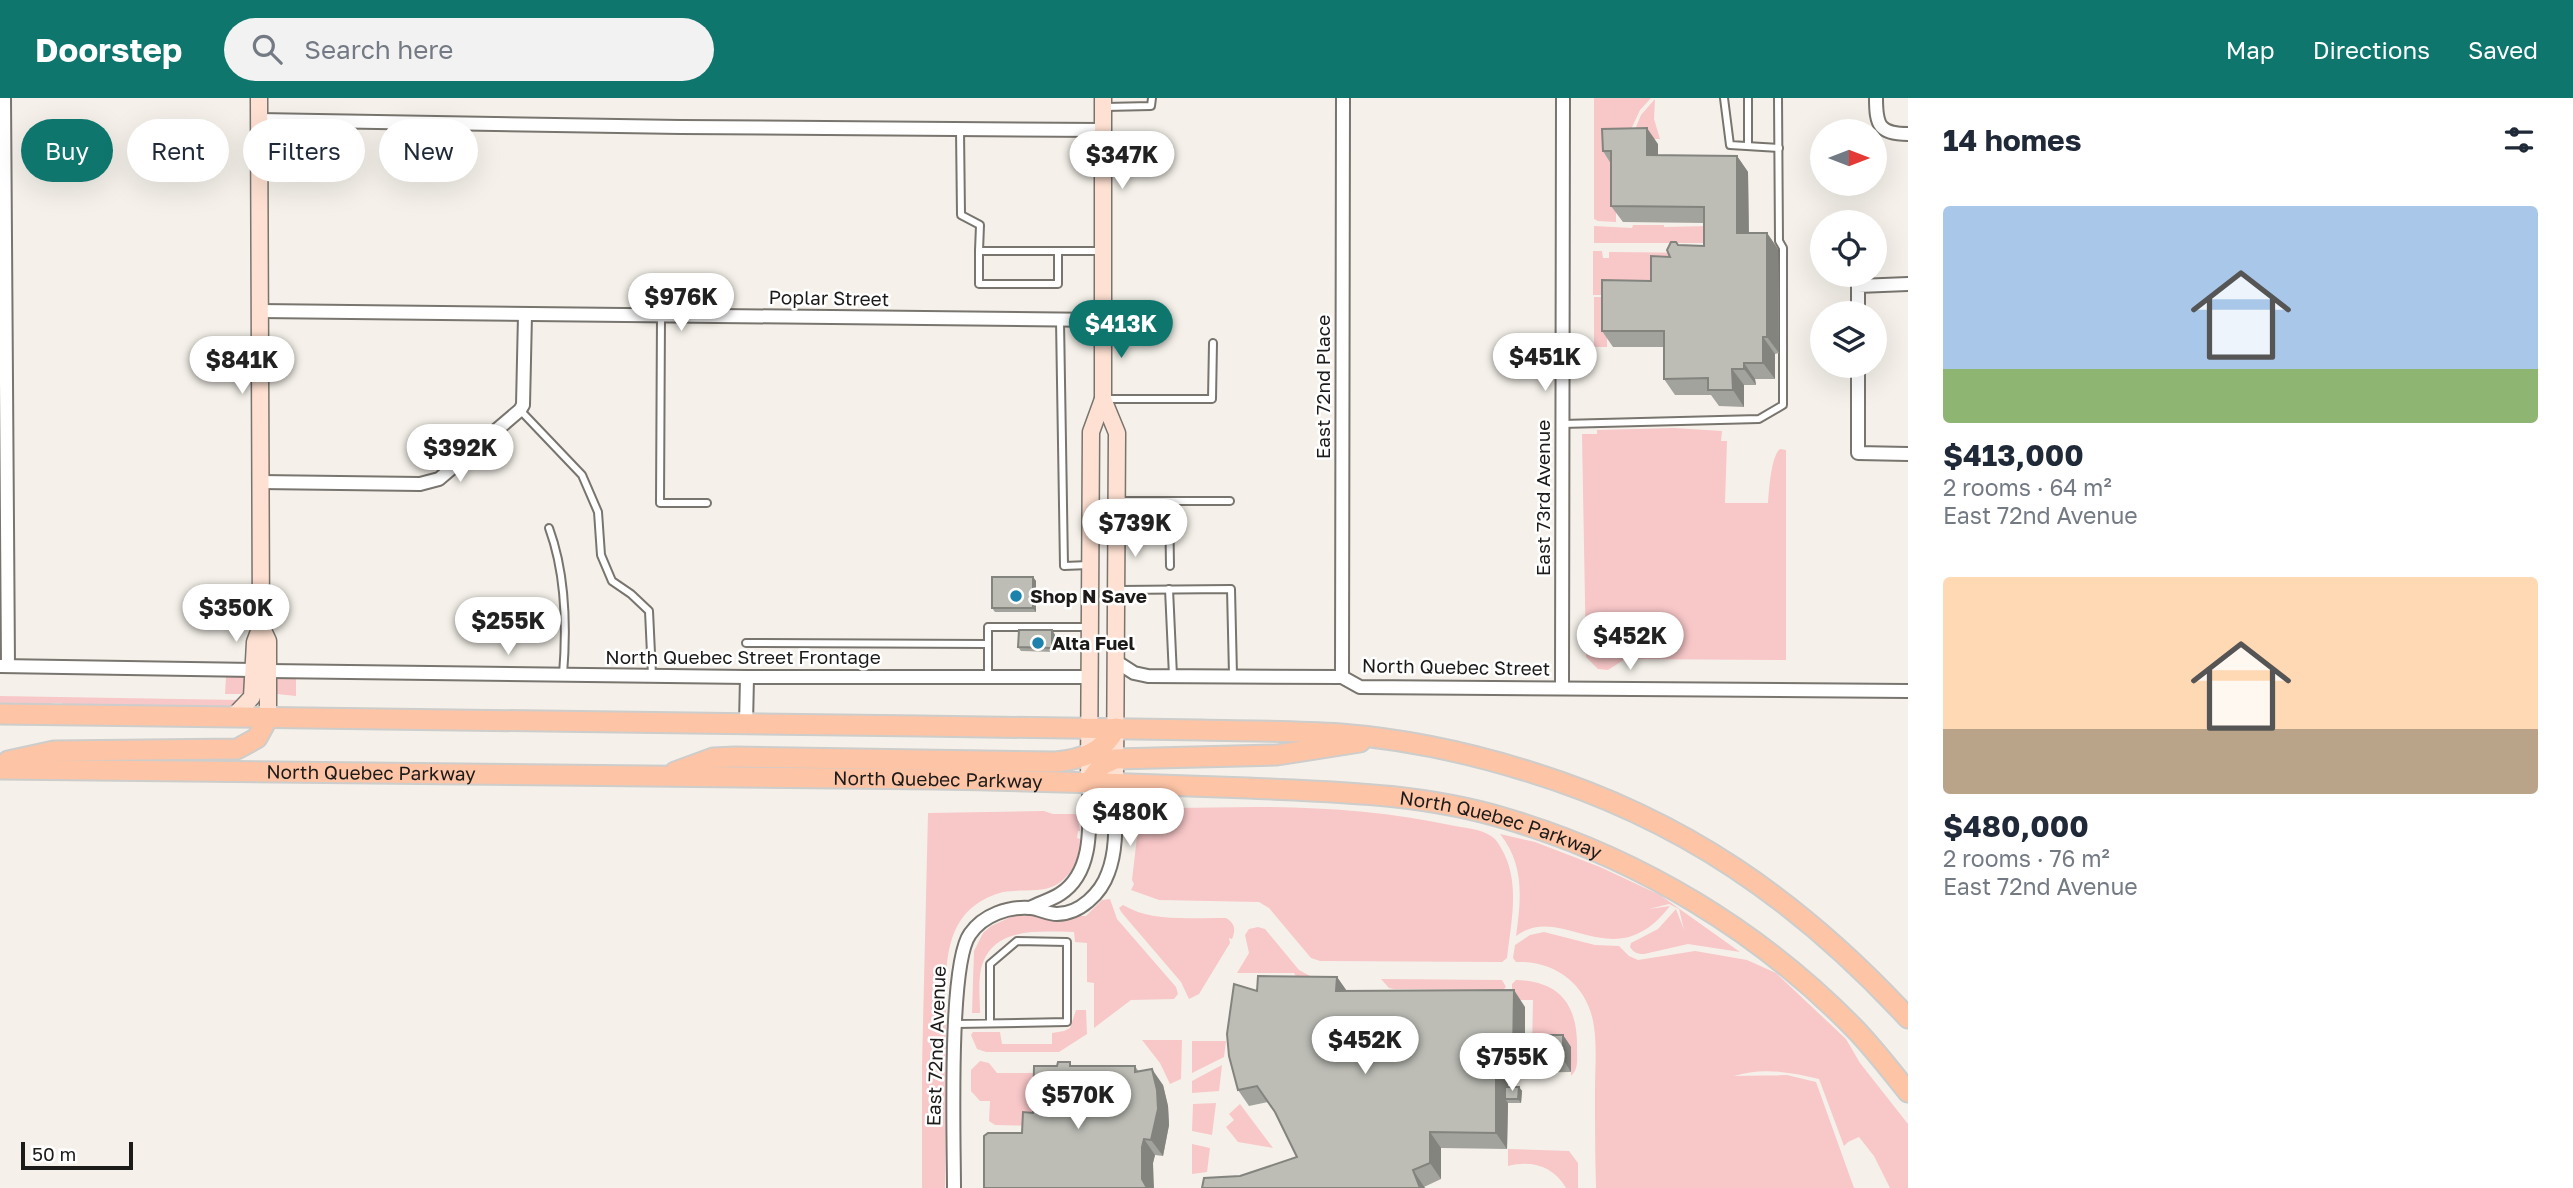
<!DOCTYPE html>
<meta charset="utf-8">
<style>
:root{--surface:#fff;--page:#f2f2f3;--text:#1f2937;--muted:#747a83;--accent:#0f766e}
body{margin:0;font-family:"Golos Text",sans-serif;background:var(--page);color:var(--text);height:100vh;display:flex;flex-direction:column;font-size:26px;white-space:nowrap}
*{box-sizing:border-box;margin:0}
p{font-size:23px;color:var(--muted)}
.icon{flex:none;width:38px;height:38px;fill:none;stroke:currentColor;stroke-width:2;stroke-linecap:round;stroke-linejoin:round}
.map{position:relative;flex:1;overflow:hidden}
.side{display:flex;flex-direction:column;background:var(--surface);width:665px}
.side>*{flex:none}
.hud{position:absolute;left:21px;top:21px;width:665px;height:63px;display:flex;gap:14px}
.needle{width:46px;rotate:90deg}
.fabs{position:absolute;left:1810px;top:21px;display:grid;gap:14px}
.fabs a{display:grid;place-items:center;width:77px;height:77px;border-radius:50%;background:var(--surface);box-shadow:0 7px 28px #0002;font-size:35px}
.scale{position:absolute;left:21px;bottom:18px;width:112px;box-sizing:border-box;padding-left:7px;border:4px solid #1d1b19;border-top:0;font-size:19px;line-height:24px;white-space:nowrap;color:#1d1b19;-webkit-text-stroke:5px #fff;paint-order:stroke}
.price{position:absolute;translate:-50% -60px;padding:0 16px;border-radius:24px;background:#fff;color:#222;font-size:23px;line-height:46px;filter:drop-shadow(0 2px 4px #0008)}
.price::after{content:'';position:absolute;left:50%;top:42px;width:21px;height:16px;margin-left:-10px;background:inherit;clip-path:polygon(0 0,100% 0,50% 100%)}
.price.on{background:var(--accent);color:#fff}
ul{padding:0;list-style:none}
li{display:grid;align-content:center;gap:14px;height:371px;padding:0 35px}
li span{display:grid;place-items:center;height:217px;border-radius:7px;color:#555}
li>.icon{margin-inline-start:auto}
span .icon{width:126px;height:126px;fill:#fffc;stroke-width:1}
li b{font-size:30px}
h2{display:flex;justify-content:space-between;align-items:center;height:84px;padding:0 35px;font-size:30px}
.pill{padding:0 24px;border-radius:32px;background:var(--surface);box-shadow:0 7px 28px #0002;font-size:24px;line-height:63px}
.pill.on{background:var(--accent);color:#fff}
header{display:flex;align-items:center;gap:42px;box-sizing:border-box;height:98px;padding:0 35px;background:var(--accent);color:#fff}
header strong{font-size:33px}
nav{display:flex;gap:38px;margin-inline-start:auto;font-size:24px}
.search{width:490px;height:63px;background:var(--page);display:flex;align-items:center;gap:18px;box-sizing:border-box;padding:0 24px;border-radius:38px;color:var(--muted);font-size:26px}
main{display:flex;flex:1;min-height:0}
.map>svg:first-child{display:block}
.grass{fill:#f8c7c8}
.lines{fill:none;stroke-linecap:round;stroke-linejoin:round}
.lane-casing{stroke:#78746e;stroke-width:10}
.street-casing{stroke:#78746e;stroke-width:16}
.secondary-casing{stroke:#78746e;stroke-width:19}
.primary-casing{stroke:#cdcdcc;stroke-width:23}
.lane{stroke:#fff;stroke-width:6}
.street{stroke:#fff;stroke-width:12}
.secondary{stroke:#fee1d2;stroke-width:16}
.primary{stroke:#fdc4a6;stroke-width:19}
.wall{fill:#a3a39d}
.shaded-wall{fill:#84847f}
.building{fill:#bdbdb6;stroke:#84847f;stroke-width:2}
.poi-dot{fill:#1d83ad;stroke:#fff;stroke-width:2.5}
.labels{text-anchor:middle;stroke-width:5;stroke-linejoin:round;paint-order:stroke}
.street-label{font-size:19px;fill:#1d1b19;stroke:#fff}
.poi-label{font-size:19px;font-weight:bold;fill:#1d1b19;stroke:#fff;text-anchor:start}
</style>
<header>
<strong>Doorstep</strong>
<div class="search"><svg class="icon" aria-label="search" viewBox="0 0 24 24"><circle cx="10" cy="10" r="6"/><path d="M15 15l6 6"/></svg>Search here</div>
<nav><a>Map</a><a>Directions</a><a>Saved</a></nav>
</header>
<main>
<div class="map">
<svg width="1908" height="1090" viewBox="0 0 1908 1090">
<rect width="100%" height="100%" fill="#f5f1ea"/>
<g class="grass">
<path d="M1594,0H1651L1640,12L1628,38L1610,45V75H1616V124L1598,123L1594,121Z"/>
<path d="M1655,1L1654,21L1660,41H1631L1641,17Z"/>
<path d="M1633,127H1664V129L1710,128L1706,145H1594V128L1632,130Z"/>
<path d="M1593,153H1602L1603,160H1609V154L1706,155L1660,197H1593Z"/>
<rect x="1594" y="199" width="13" height="50"/>
<path d="M1674,330L1722,333L1721,343H1727L1725,405H1768C1769,392 1771,358 1780,351L1786,352V562L1625,561L1608,572L1598,571L1586,559L1582,336H1597V332Z"/>
<path d="M276,577L296,579V598L277,596Z"/>
<path d="M226,578H243L247,585L245,596H225Z"/>
<path d="M0,598L239,602L234,607L224,610L62,607V605H52L51,607L0,606Z"/>
<path d="M1257,709C1324,709 1389,714 1455,728C1466,730 1481,731 1491,738C1495,740 1499,746 1501,750C1521,783 1511,824 1507,860L1502,864L1320,863L1311,860L1269,810L1259,804L1159,802L1131,792L1134,786L1132,782L1137,739L1147,727L1149,716H1156L1172,710Z"/>
<path d="M1044,713L1053,716H1077L1080,733H1078L1077,740L1080,741C1079,768 1065,791 1036,792C1025,793 1014,792 1003,794C958,806 947,840 946,882H943L944,887H946L945,1090H922V968L928,715Z"/>
<path d="M1500,736L1535,744L1600,769L1660,797L1740,854L1688,846L1644,856C1637,856 1634,855 1630,849L1631,845L1658,831L1676,811L1684,832L1679,811L1669,806L1649,811L1670,808C1613,882 1563,803 1516,838C1521,802 1525,767 1500,736Z"/>
<path d="M1110,801L1117,821L1176,889L1178,896L1174,901L1131,902L1094,930V885L1087,884V845L1075,844L1074,834C1040,834 992,827 981,871C978,885 980,901 980,915H972L974,853L983,835L991,828L1013,818H1086L1102,802Z"/>
<path d="M1123,807C1153,825 1192,819 1226,820C1235,825 1236,832 1232,841L1229,840L1230,845L1199,896L1189,901L1181,884L1122,815L1119,810Z"/>
<path d="M1258,829L1265,831L1299,872L1312,879L1297,880L1294,875H1237L1249,855L1245,837L1249,831Z"/>
<path d="M1544,834L1595,847L1619,848L1629,858L1638,862L1695,853L1747,862L1776,875L1846,941L1860,965L1908,1026V1090H1890L1874,1058L1859,1039L1848,1044L1844,1048L1819,981C1791,974 1761,969 1734,978L1787,977L1816,984L1854,1090H1596C1595,1058 1595,1026 1595,993C1595,972 1597,950 1594,929C1589,888 1556,862 1516,864L1513,860L1515,847L1530,837Z"/>
<path d="M1381,881L1502,882L1506,889L1503,892L1394,891L1389,890Z"/>
<path d="M1516,882C1561,883 1578,908 1577,951C1577,961 1579,970 1571,978V949H1532L1533,902H1517L1512,896V886Z"/>
<path d="M1076,912H1086L1087,936L1059,954H986L977,951L971,937L973,934H1000L1002,946H1052V935L1064,933L1070,930Z"/>
<path d="M1142,942H1182L1181,981L1170,986L1160,965Z"/>
<path d="M1192,943H1226L1224,959L1192,975Z"/>
<path d="M980,963L989,965L997,975H1038L1037,1028L995,1027L989,1023L990,1003H980L971,993V972Z"/>
<path d="M1222,967L1219,993L1192,995V983Z"/>
<path d="M1216,1005L1212,1037L1192,1033L1193,1006Z"/>
<path d="M1240,1006L1273,1050L1238,1044L1226,1029L1234,1022L1229,1016Z"/>
<path d="M1192,1046L1210,1050L1207,1074L1192,1076Z"/>
<path d="M1508,1051L1569,1053L1578,1065V1090H1566C1553,1068 1532,1062 1508,1068Z"/>
</g>
<g class="lines">
<defs>
<g id="lane">
<path d="M1724,0L1730,47L1779,50"/>
<path d="M1105,9L1151,8L1152,0"/>
<path d="M960,32L961,117L980,127L979,153"/>
<path d="M1748,48V0"/>
<path d="M1058,153H979V186H1058V153H1101"/>
<path d="M661,218L660,405H707"/>
<path d="M1060,222L1064,468L1089,467"/>
<path d="M1105,301H1212L1213,245"/>
<path d="M520,312L582,377L598,414L601,457L612,483L631,496L649,513L652,577"/>
<path d="M1562,326L1759,321L1783,307V150L1779,143L1778,0"/>
<path d="M1119,403H1230"/>
<path d="M1169,403L1170,468"/>
<path d="M549,430C566,476 567,528 563,577"/>
<path d="M1169,491L1173,578"/>
<path d="M1119,492L1231,491L1233,577"/>
<path d="M746,545L988,546"/>
<path d="M988,578V529H1088"/>
<path d="M956,926L1067,924V844L1017,843L990,866V925"/>
</g>
<g id="street">
<path d="M4,0L8,568"/>
<path d="M1876,0C1876,27 1879,36 1908,36"/>
<path d="M259,22L681,29L1103,32"/>
<path d="M260,213L1103,222"/>
<path d="M1858,215V188L1908,186"/>
<path d="M1858,268V355L1908,356"/>
<path d="M260,384L420,386L439,381L520,312L523,307L525,217"/>
<path d="M1117,564L1134,575L1148,578L1342,579"/>
<path d="M0,568L254,572"/>
<path d="M269,573L747,579H1091"/>
<path d="M1342,579L1343,0"/>
<path d="M1342,579L1360,589L1908,593"/>
<path d="M1562,590L1563,0"/>
<path d="M746,626L747,579"/>
<path d="M1030,810C1039,805 1051,802 1060,796C1096,773 1089,720 1089,684"/>
<path d="M954,1090C954,1044 948,866 970,836C983,817 1009,808 1031,810C1040,811 1048,816 1057,816C1080,816 1101,795 1108,775C1119,747 1114,713 1115,684"/>
</g>
<g id="secondary">
<path d="M1103,301L1117,335L1115,684"/>
<path d="M261,528L268,543V620"/>
<path d="M233,619L252,599L255,544L261,528L259,0"/>
<path d="M1089,684L1091,334L1103,301V0"/>
</g>
<g id="primary">
<path d="M0,616C307,620 614,624 921,628C1014,629 1107,630 1201,632C1247,633 1294,633 1341,636C1404,641 1466,654 1527,673C1681,720 1799,802 1908,920"/>
<path d="M8,663L54,653L237,651L257,640L268,620"/>
<path id="s1" d="M0,671C312,674 624,677 936,681C1040,683 1144,686 1248,690C1337,694 1421,695 1507,721C1639,760 1761,834 1856,932C1875,952 1891,973 1908,994"/>
<path d="M675,674L713,660L735,659L1056,664C1082,661 1103,655 1116,630"/>
<path d="M1089,684L1102,667L1115,661L1277,657L1360,644"/>
</g>
</defs>
<use href="#lane" class="lane-casing"/>
<use href="#street" class="street-casing"/>
<use href="#secondary" class="secondary-casing"/>
<use href="#primary" class="primary-casing"/>
<use href="#lane" class="lane"/>
<use href="#street" class="street"/>
<use href="#secondary" class="secondary"/>
<use href="#primary" class="primary"/>
</g>
<g class="wall">
<path d="M1658,46V57L1737,58L1748,74L1749,135H1767L1778,151L1779,255L1775,256V281H1755L1756,287H1744V309L1719,308L1711,297H1675L1664,281V249H1613L1602,233L1651,183L1678,147L1704,148V125L1623,124L1611,108V66L1603,53Z"/>
<path d="M1033,479L1036,483V514H995L992,510Z"/>
<path d="M1052,532L1055,537V554L1021,553L1018,549Z"/>
<path d="M1337,879L1347,893L1525,909V937H1563L1571,949V974L1508,975V989H1519L1522,993L1521,1005H1508L1507,1051L1441,1050V1081L1424,1089L1425,1090H1202L1297,1059L1275,1014L1268,1004L1249,1008L1238,992L1257,893Z"/>
<path d="M1057,968H1135L1139,974L1163,987L1168,1008L1169,1027L1163,1058L1155,1057L1153,1065L1022,1035Z"/>
</g>
<g class="shaded-wall">
<path d="M1647,30L1658,46V74L1647,57Z"/>
<path d="M1737,58L1748,74L1749,152L1737,135Z"/>
<path d="M1767,135L1778,151L1779,255L1767,239Z"/>
<path d="M1763,239L1775,256V281L1763,265Z"/>
<path d="M1744,265L1755,281L1756,287L1744,271Z"/>
<path d="M1732,271L1744,287V309L1733,292Z"/>
<path d="M1033,479L1036,483V514L1033,510Z"/>
<path d="M1052,532L1055,537V554L1052,550Z"/>
<path d="M1337,879L1348,895L1336,893Z"/>
<path d="M1514,892L1525,909V961H1516L1525,975L1513,958Z"/>
<path d="M1563,937L1571,949V974L1563,961Z"/>
<path d="M1496,958L1508,975V1001H1505L1508,1005L1507,1051L1496,1035Z"/>
<path d="M1152,971L1163,987L1168,1008L1169,1027L1163,1058L1151,1042Z"/>
<path d="M1519,989L1522,993L1521,1005L1518,1001Z"/>
<path d="M1430,1034L1441,1050V1081L1430,1065Z"/>
<path d="M1144,1041L1155,1057L1153,1065L1154,1090H1147L1142,1081V1049Z"/>
<path d="M1413,1072L1425,1090H1420Z"/>
</g>
<g class="building">
<path d="M1647,30V57L1737,58V135H1767V239H1763V265H1744V271H1732L1733,292H1708V280L1664,281V233H1602V182L1651,183V158L1670,159L1667,152L1671,144H1676L1678,147L1704,148V109L1611,108V53H1603L1602,31Z"/>
<rect x="992" y="479" width="41" height="31"/>
<path d="M1019,532H1052V550L1018,549Z"/>
<path d="M1258,878L1337,879L1336,893L1514,892L1513,958H1496V1035L1430,1034V1065L1413,1072L1420,1090H1202L1204,1080L1240,1078L1297,1059L1275,1014L1257,988L1238,992L1229,958L1227,936L1234,886L1257,893Z"/>
<rect x="1516" y="937" width="47" height="24"/>
<path d="M1058,964H1070V968H1135V974L1152,971L1157,992L1158,1011L1151,1042L1144,1041L1142,1049V1081L1147,1090H984V1038L988,1035H1022L1023,1014L1033,1015L1034,968H1057Z"/>
<path d="M1505,989H1519L1518,1001H1505Z"/>
</g>
<g class="poi-dot">
<circle cx="1016" cy="498" r="7"/>
<circle cx="1038" cy="545" r="7"/>
</g>
<g class="labels">
<g class="street-label">
<text transform="translate(829 200) rotate(1)" y="7">Poplar Street</text>
<text transform="translate(1323 289) rotate(-90)" y="7">East 72nd Place</text>
<text transform="translate(1543 400) rotate(-90)" y="7">East 73rd Avenue</text>
<text x="743" y="566">North Quebec Street Frontage</text>
<text transform="translate(1456 569) rotate(1)" y="7">North Quebec Street</text>
<text dy="7" stroke="none"><textPath href="#s1" startOffset="371">North Quebec Parkway</textPath></text>
<text dy="7" stroke="none"><textPath href="#s1" startOffset="938">North Quebec Parkway</textPath></text>
<text dy="7" stroke="none"><textPath href="#s1" startOffset="1505">North Quebec Parkway</textPath></text>
<text transform="translate(936 948) rotate(-88)" y="7">East 72nd Avenue</text>
</g>
<g class="poi-label">
<text x="1030" y="505">Shop N Save</text>
<text x="1052" y="552">Alta Fuel</text>
</g>
</g>
</svg>
<div class="fabs">
<a><svg class="needle" viewBox="-14 -14 28 28"><path d="M0-13l5 13h-10z" fill="#e53935"/><path d="M0 13l5-13h-10z" fill="#747a83"/></svg></a>
<a><svg class="icon" aria-label="locate" viewBox="0 0 24 24"><circle cx="12" cy="12" r="6"/><path d="M12 2v4M12 18v4M2 12h4M18 12h4"/></svg></a>
<a><svg class="icon" aria-label="layers" viewBox="0 0 24 24"><path d="M12 4l9 5-9 5-9-5zM3 14l9 5 9-5"/></svg></a>
</div>
<div class="scale">50 m</div>
<b class="price" style="left:1122px;top:93px">$347K</b>
<b class="price" style="left:681px;top:235px">$976K</b>
<b class="price on" style="left:1121px;top:262px">$413K</b>
<b class="price" style="left:1545px;top:295px">$451K</b>
<b class="price" style="left:242px;top:298px">$841K</b>
<b class="price" style="left:460px;top:386px">$392K</b>
<b class="price" style="left:1135px;top:461px">$739K</b>
<b class="price" style="left:236px;top:546px">$350K</b>
<b class="price" style="left:508px;top:559px">$255K</b>
<b class="price" style="left:1630px;top:574px">$452K</b>
<b class="price" style="left:1130px;top:750px">$480K</b>
<b class="price" style="left:1365px;top:978px">$452K</b>
<b class="price" style="left:1512px;top:995px">$755K</b>
<b class="price" style="left:1078px;top:1033px">$570K</b>
<div class="hud">
<a class="pill on">Buy</a>
<a class="pill">Rent</a>
<a class="pill">Filters</a>
<a class="pill">New</a>
</div>
</div>
<section class="side">
<h2>14 homes<svg class="icon" aria-label="filters" viewBox="0 0 24 24"><path d="M4 7h16M4 17h16"/><circle cx="9" cy="7" r="2"/><circle cx="15" cy="17" r="2"/></svg></h2>
<ul>
<li><span style="background:linear-gradient(#a9c7e8 75%,#8fb573 0)"><svg class="icon" aria-label="home" viewBox="0 0 24 24"><path d="M3 11l9-7 9 7M6 9v11h12V9"/></svg></span><div><b>$413,000</b><p>2 rooms · 64 m²</p><p>East 72nd Avenue</p></div></li>
<li><span style="background:linear-gradient(#ffd9b3 70%,#b9a48a 0)"><svg class="icon" aria-label="home" viewBox="0 0 24 24"><path d="M3 11l9-7 9 7M6 9v11h12V9"/></svg></span><div><b>$480,000</b><p>2 rooms · 76 m²</p><p>East 72nd Avenue</p></div></li>
</ul>
</section>
</main>
